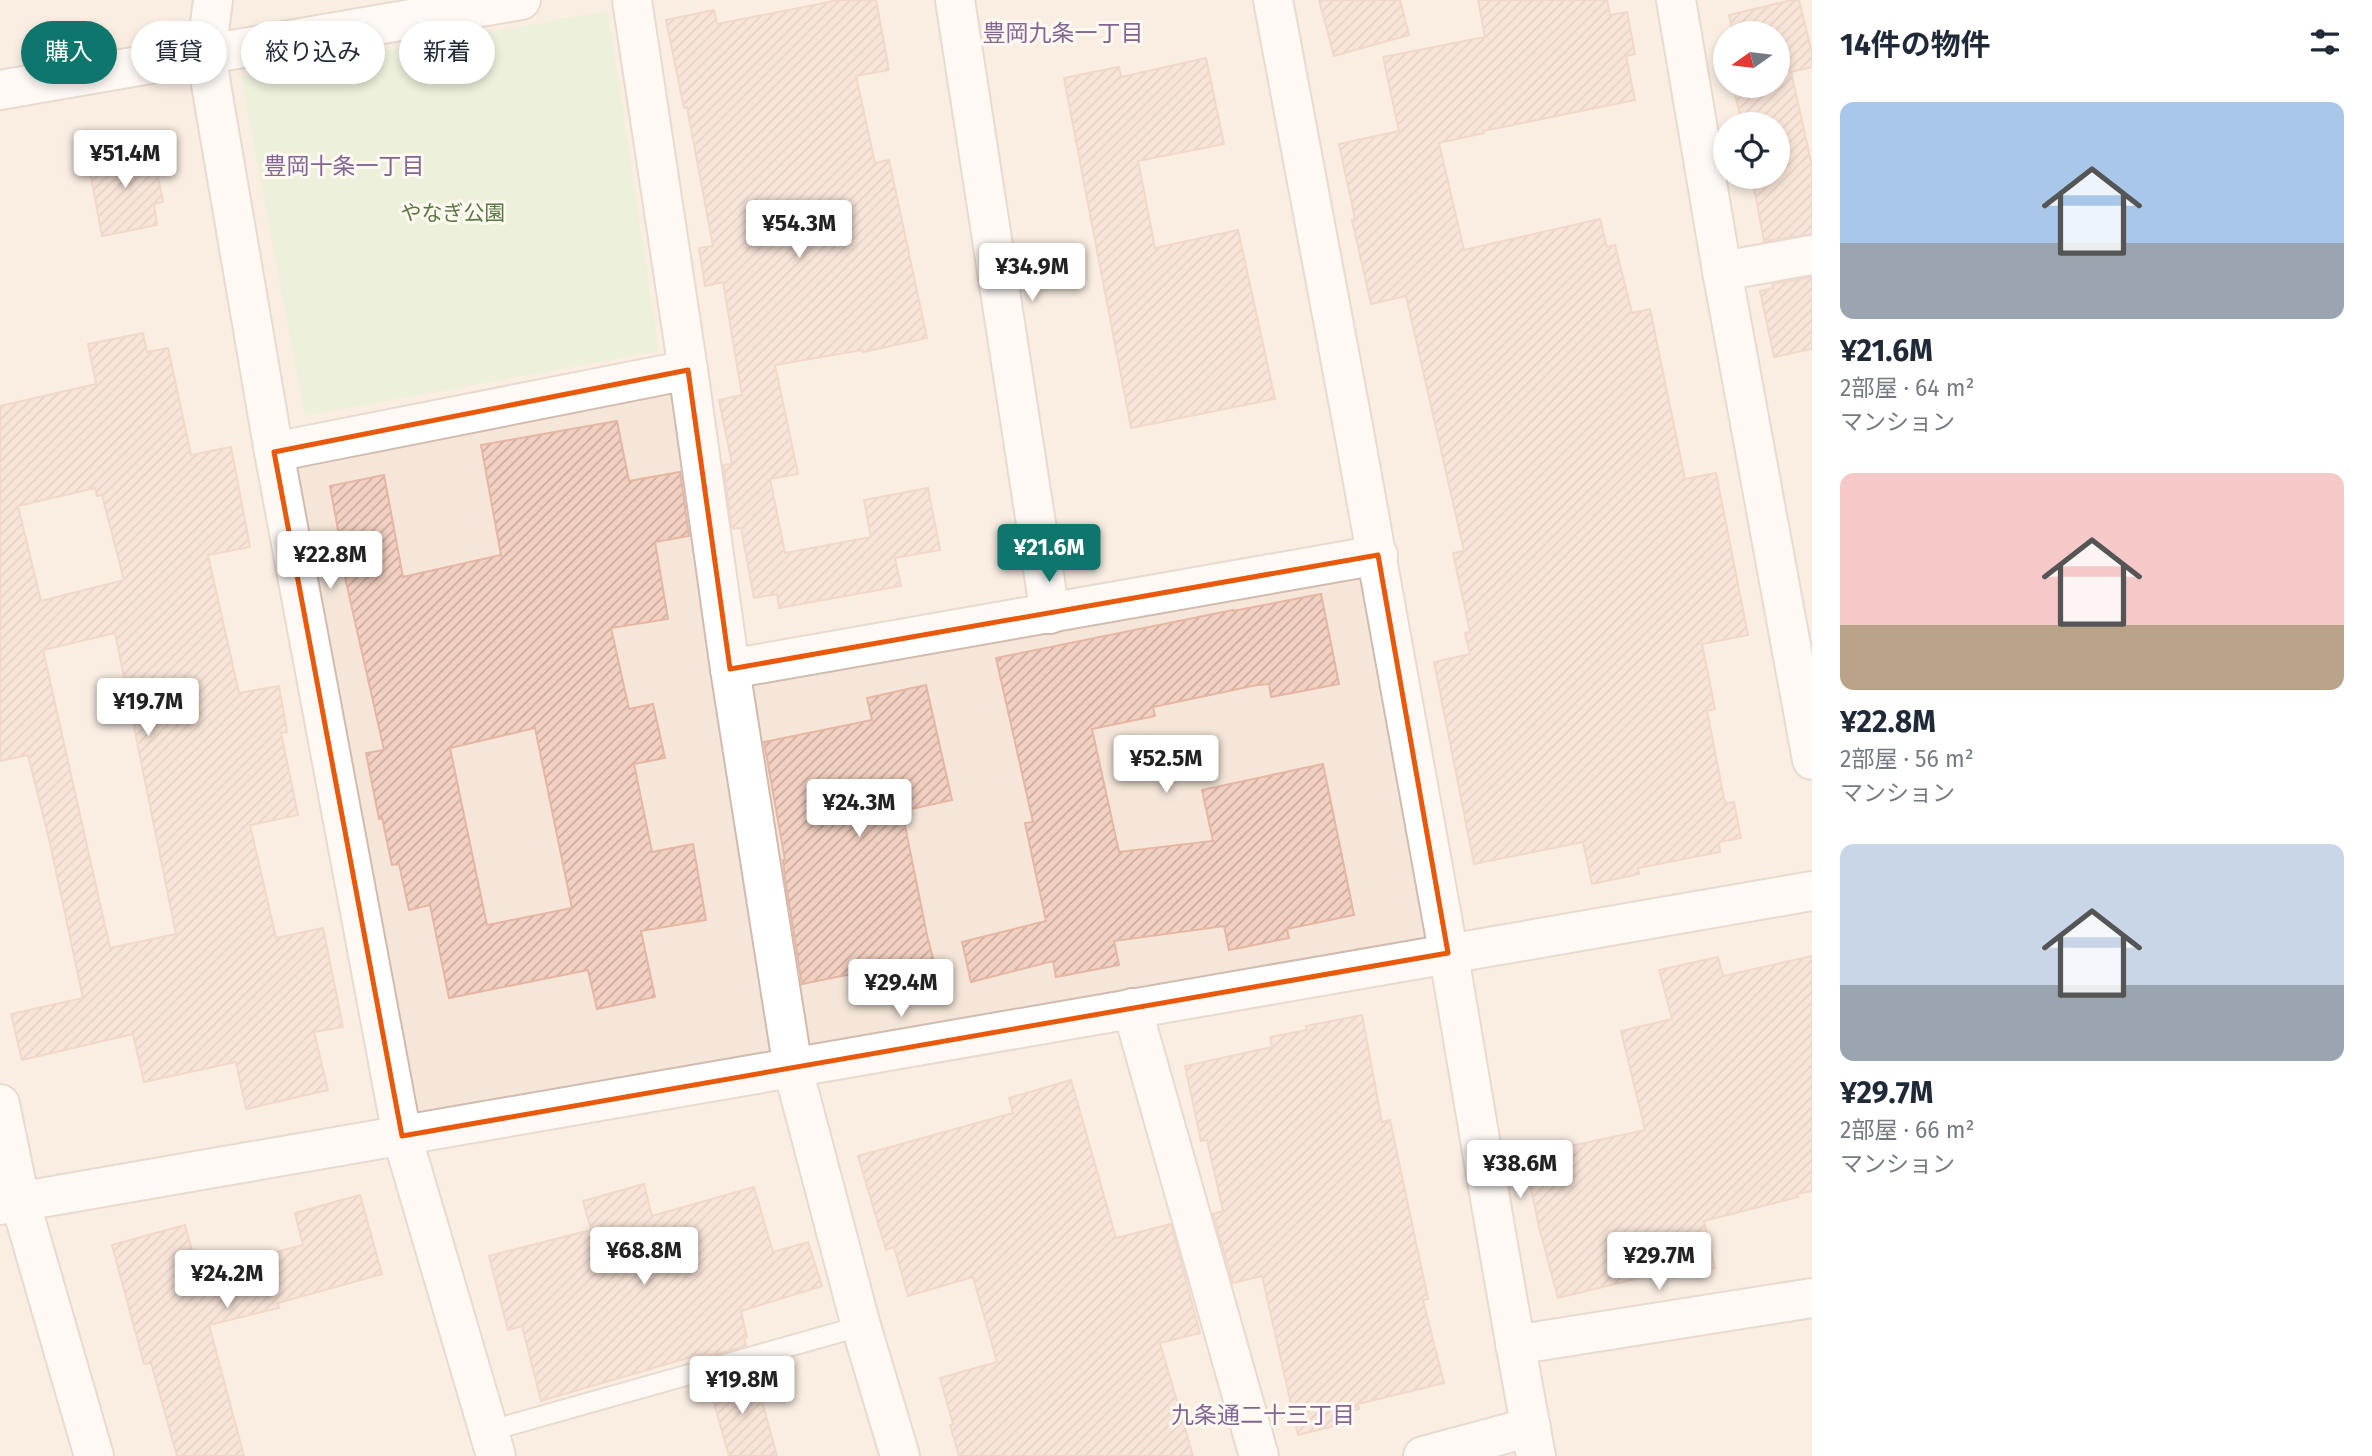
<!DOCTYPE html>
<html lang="ja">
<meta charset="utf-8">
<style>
:root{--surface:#fff;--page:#f6f6f7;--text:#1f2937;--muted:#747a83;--accent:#0f766e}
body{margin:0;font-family:"Fira Sans","Noto Sans JP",sans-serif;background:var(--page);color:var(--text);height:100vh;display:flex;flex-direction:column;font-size:26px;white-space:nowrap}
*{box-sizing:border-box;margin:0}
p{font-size:23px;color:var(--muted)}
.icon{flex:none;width:38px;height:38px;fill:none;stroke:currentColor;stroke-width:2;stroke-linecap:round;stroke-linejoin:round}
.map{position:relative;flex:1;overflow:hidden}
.sheet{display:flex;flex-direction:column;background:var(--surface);width:560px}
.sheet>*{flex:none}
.hud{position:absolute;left:21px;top:21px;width:665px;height:63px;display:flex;gap:14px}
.needle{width:46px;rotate:256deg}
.tools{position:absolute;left:1713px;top:21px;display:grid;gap:14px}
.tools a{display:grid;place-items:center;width:77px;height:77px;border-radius:50%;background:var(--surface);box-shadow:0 4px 10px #0003;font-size:35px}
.price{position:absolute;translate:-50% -60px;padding:0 16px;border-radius:7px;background:#fff;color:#222;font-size:23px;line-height:46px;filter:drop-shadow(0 2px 4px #0008)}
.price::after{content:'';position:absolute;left:50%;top:42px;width:21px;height:16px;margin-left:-10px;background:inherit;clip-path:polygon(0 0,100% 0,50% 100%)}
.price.on{background:var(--accent);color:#fff}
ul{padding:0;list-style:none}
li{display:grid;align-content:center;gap:14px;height:371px;padding:0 28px}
li span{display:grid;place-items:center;height:217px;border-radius:14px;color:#555}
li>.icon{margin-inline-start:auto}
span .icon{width:126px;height:126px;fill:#fffc;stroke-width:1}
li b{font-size:30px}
h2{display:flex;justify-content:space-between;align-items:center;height:84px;padding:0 28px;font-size:30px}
.tag{padding:0 24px;border-radius:32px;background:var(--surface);box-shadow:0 4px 10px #0003;font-size:24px;line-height:63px}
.tag.on{background:var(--accent);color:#fff}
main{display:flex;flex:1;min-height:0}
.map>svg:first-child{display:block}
.residential{fill:#f5e6d9;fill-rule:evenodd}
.green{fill:#daecc8}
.building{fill:url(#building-hatch);stroke:#e6b6a2;stroke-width:2;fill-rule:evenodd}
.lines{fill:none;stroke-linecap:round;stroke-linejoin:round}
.service-casing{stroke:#d1bbaf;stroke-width:23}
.minor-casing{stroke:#d1bbaf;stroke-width:42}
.service{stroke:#fff;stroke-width:19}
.minor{stroke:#fff;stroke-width:38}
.marked{fill:none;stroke:#e8590c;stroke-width:5;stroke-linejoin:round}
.labels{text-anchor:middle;stroke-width:6;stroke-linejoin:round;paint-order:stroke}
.park-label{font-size:21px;fill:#577a41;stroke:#fff9f2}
.neighbourhood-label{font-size:23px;fill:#806595;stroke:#fff9f2}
</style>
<main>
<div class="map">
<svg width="1812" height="1456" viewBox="0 0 1812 1456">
<defs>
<pattern id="building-hatch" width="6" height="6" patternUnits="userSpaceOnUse" patternTransform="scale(1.75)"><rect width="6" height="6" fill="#f3d1c2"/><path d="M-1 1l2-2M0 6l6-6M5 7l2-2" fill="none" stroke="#caada0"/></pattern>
</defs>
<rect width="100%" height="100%" fill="#fdf4eb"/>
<path class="residential" d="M0,0H1812V1456H0ZM1726,33H1778V86H1726ZM1726,124H1778V177H1726Z"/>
<path class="green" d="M608,11L659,351L305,416L241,76Z"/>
<g class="building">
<path d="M839,0H876L889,70L856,76L875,163L889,160L927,338L863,352L862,350L775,365L798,474L770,479L785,553L871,537L864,500L928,488L940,550L895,558L901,586L779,608L777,594L754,598L741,528L732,529L723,465L732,464L719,400L742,395L723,282L705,286L699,248L713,246L687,107L684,108L666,20L714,10L717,24Z"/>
<path d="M1319,0H1400L1409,35L1334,56Z"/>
<path d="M1478,0H1607L1610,15L1627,12L1635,54L1626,56L1635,100L1483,131L1484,133L1439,143L1464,250L1600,219L1607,247L1615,245L1632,313L1650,309L1685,479L1716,473L1748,635L1702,644L1715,709L1707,711L1725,803L1734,802L1741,838L1719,842L1720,852L1638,868L1639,874L1592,884L1583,842L1474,864L1434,662L1470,654L1465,633L1470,632L1453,553L1464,551L1406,296L1371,304L1352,220L1355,219L1339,144L1399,131L1383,57L1485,37Z"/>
<path d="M1792,0H1799L1812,53V67L1791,72L1812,166V234L1764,241L1752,177H1778V124H1742L1733,86H1778V33H1733L1729,15Z"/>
<path d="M1206,58L1224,144L1138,161L1155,248L1238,230L1275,399L1131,428L1064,78L1119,67L1121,77Z"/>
<path d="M142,146L144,156L154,154L163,202L154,204L157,225L102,236L87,156Z"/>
<path d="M1812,277V349L1774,357L1760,291L1773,288L1772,284Z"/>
<path d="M143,333L147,352L168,348L191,455L231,447L250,547L208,555L239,693L279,686L287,732L281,733L298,815L250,825L276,938L323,928L343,1027L314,1032L328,1090L246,1109L236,1062L144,1082L133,1034L22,1060L11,1014L83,998L50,843L28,755L0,761V406L96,384L88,344ZM95,488L97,496L102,495L124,580L41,601L18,506ZM115,633L176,934L110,948L43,650Z"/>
<path d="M617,421L629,481L680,472L689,536L655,542L668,619L611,628L629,709L653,704L665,758L634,764L652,852L693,844L706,920L641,931L655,997L597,1009L588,970L449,998L430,905L409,910L399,864L392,865L382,818L379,819L366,753L384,750L342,564L344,563L330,486L384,475L403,577L501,555L481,445ZM535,728L572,908L487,925L450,748Z"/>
<path d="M1321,594L1339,684L1271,697L1269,684L1257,685L1153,707L1155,716L1092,729L1119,852L1213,841L1202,790L1323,764L1354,915L1287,929L1289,938L1229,950L1224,926L1114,941L1119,965L1056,977L1053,961L971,982L962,942L1046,921L1025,823L1033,822L996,658L1233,610V611Z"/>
<path d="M926,685L952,800L902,811L927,935L938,978L881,991L876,969L802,984L785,878L783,860H785L764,742L872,720L867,698Z"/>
<path d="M1812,956V1191L1797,1194L1798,1197L1704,1221L1715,1268L1673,1278L1672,1270L1558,1298L1539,1227L1524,1156L1645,1130L1621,1031L1672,1019L1659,970L1718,957L1723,976Z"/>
<path d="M1362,1015L1382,1122L1390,1120L1428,1299L1423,1300L1444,1383L1358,1404L1359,1409L1332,1416L1334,1426L1298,1435L1262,1276L1233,1283L1213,1214L1223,1211L1207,1140L1201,1141L1185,1066L1272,1047L1270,1037L1307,1030L1306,1026Z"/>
<path d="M1071,1080L1116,1238L1171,1224L1200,1333L1160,1343L1193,1456H959L950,1425L953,1424L940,1378L997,1362L973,1277L908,1296L894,1247L886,1250L858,1156L1013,1113L1009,1098Z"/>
<path d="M644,1184L652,1216L754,1187L773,1252L808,1242L822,1286L741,1311L747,1337L744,1338L746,1346L702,1358L701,1354L541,1401L522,1326L508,1330L489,1256L591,1230L583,1201Z"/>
<path d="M360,1195L382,1274L278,1303L279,1308L209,1325L244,1456H177L151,1363L144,1364L112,1245L185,1225L198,1271L303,1245L295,1213Z"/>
<path d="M753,1369L777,1456H729L708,1382Z"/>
</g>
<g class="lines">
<defs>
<path id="service" d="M489,1431L861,1326"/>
<g id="minor">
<path d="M213,0L206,55L274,452L402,1136L496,1456"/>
<path d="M632,0L688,370L730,669L793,1069L861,1326L900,1456"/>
<path d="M955,0L1050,614"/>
<path d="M1273,0C1333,317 1392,633 1448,951C1477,1119 1504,1288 1536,1456"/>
<path d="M1676,0L1722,271L1812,760"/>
<path d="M0,90L521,0"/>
<path d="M1722,271L1812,255"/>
<path d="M274,452L688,370"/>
<path d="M730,669L1378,555"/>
<path d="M1132,1008L1259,1456"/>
<path d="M0,1104L20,1201L94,1456"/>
<path d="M0,1205L1812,891"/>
<path d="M1515,1345L1812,1298"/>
<path d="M1423,1456L1531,1427"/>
</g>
</defs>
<use href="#service" class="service-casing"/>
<use href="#minor" class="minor-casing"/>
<use href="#service" class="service"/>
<use href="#minor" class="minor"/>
</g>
<path d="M0 0H1812V1456H0ZM688,370L730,669L1378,555L1448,953L402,1136L274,452Z" fill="#fdf4eb" fill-opacity=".55" fill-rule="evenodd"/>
<path class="marked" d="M688,370L730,669L1378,555L1448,953L402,1136L274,452Z"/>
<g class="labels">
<g class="park-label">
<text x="453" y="220">やなぎ公園</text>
</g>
<g class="neighbourhood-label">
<text x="1063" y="41">豊岡九条一丁目</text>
<text x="344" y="174">豊岡十条一丁目</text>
<text x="1263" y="1423">九条通二十三丁目</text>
</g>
</g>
</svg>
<div class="tools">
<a><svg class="needle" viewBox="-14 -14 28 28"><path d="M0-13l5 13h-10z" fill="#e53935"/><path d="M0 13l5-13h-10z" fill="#747a83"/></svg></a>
<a><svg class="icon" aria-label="locate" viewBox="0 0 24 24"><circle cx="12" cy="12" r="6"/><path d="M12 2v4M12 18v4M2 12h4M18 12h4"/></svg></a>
</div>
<b class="price" style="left:125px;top:190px">¥51.4M</b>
<b class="price" style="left:799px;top:260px">¥54.3M</b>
<b class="price" style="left:1032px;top:303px">¥34.9M</b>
<b class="price on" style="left:1049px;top:584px">¥21.6M</b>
<b class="price" style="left:330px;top:591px">¥22.8M</b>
<b class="price" style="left:148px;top:738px">¥19.7M</b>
<b class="price" style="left:1166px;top:795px">¥52.5M</b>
<b class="price" style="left:859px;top:839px">¥24.3M</b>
<b class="price" style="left:901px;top:1019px">¥29.4M</b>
<b class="price" style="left:1520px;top:1200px">¥38.6M</b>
<b class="price" style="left:644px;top:1287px">¥68.8M</b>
<b class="price" style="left:1659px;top:1292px">¥29.7M</b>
<b class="price" style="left:227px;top:1310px">¥24.2M</b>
<b class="price" style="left:742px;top:1416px">¥19.8M</b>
<div class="hud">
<a class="tag on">購入</a>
<a class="tag">賃貸</a>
<a class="tag">絞り込み</a>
<a class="tag">新着</a>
</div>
</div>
<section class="sheet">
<h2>14件の物件<svg class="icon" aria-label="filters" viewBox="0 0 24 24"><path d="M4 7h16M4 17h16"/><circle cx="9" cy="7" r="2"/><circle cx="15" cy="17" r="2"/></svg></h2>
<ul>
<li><span style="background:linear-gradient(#a9c7e8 65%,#9aa5b1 0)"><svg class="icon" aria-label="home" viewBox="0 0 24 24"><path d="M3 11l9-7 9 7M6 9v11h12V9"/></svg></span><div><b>¥21.6M</b><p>2部屋 · 64 m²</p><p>マンション</p></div></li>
<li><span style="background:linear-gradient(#f6c9c9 70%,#b9a48a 0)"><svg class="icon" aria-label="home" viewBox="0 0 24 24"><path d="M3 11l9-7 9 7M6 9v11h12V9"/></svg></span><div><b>¥22.8M</b><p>2部屋 · 56 m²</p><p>マンション</p></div></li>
<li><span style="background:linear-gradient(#c9d6e8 65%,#9aa5b1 0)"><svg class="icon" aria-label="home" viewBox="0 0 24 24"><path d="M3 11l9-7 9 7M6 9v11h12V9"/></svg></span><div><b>¥29.7M</b><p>2部屋 · 66 m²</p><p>マンション</p></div></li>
</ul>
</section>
</main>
